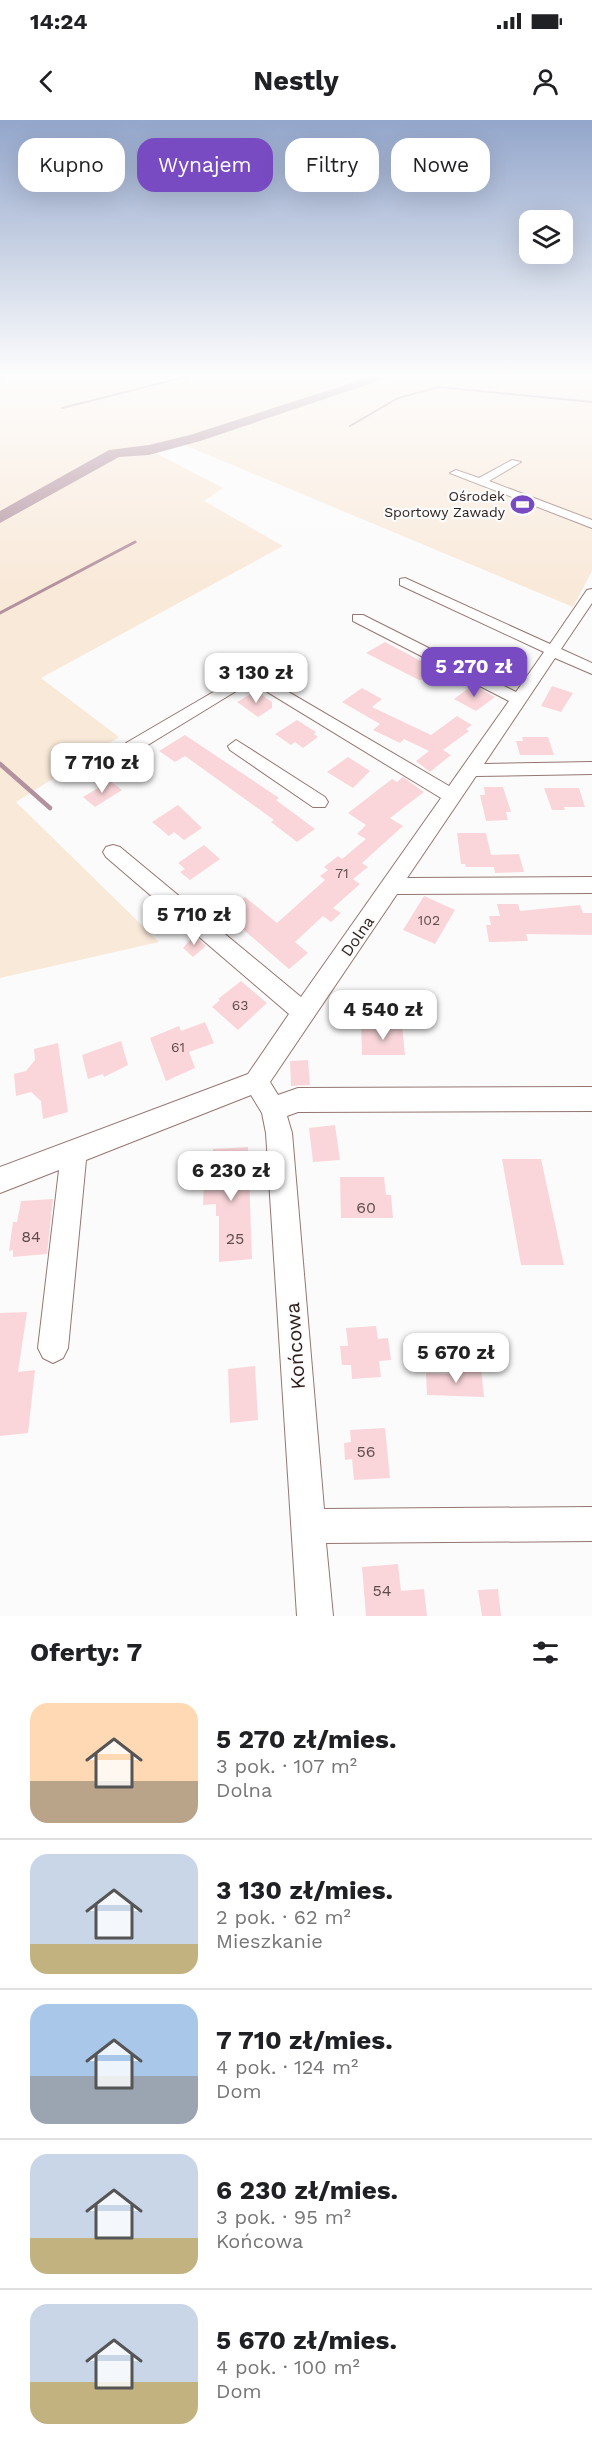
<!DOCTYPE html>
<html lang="pl">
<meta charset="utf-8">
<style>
:root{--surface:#fff;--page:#f2f2f2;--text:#202124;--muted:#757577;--line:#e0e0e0;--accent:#794bc3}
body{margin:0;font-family:"Work Sans",sans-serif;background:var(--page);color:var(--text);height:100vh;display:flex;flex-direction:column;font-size:22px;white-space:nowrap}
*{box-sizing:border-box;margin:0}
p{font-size:20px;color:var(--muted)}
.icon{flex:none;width:33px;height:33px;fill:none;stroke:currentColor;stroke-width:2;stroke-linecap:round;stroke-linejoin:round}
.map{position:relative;height:1496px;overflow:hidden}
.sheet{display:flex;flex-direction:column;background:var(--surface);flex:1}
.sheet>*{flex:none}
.hud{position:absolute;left:18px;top:18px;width:556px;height:54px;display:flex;gap:12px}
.controls{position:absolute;left:519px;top:90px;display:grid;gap:12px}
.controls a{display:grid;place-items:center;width:54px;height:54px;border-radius:12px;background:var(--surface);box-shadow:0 6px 24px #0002;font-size:30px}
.price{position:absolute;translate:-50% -51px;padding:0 14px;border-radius:12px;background:#fff;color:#222;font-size:20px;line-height:39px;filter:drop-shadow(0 2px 3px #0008)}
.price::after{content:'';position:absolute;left:50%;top:36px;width:18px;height:14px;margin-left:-9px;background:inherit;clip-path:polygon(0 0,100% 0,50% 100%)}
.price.on{background:var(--accent);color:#fff}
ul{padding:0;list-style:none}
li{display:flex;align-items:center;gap:18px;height:150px;padding:0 30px}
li+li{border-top:2px solid var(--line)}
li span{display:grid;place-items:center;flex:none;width:168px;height:120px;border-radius:18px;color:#555}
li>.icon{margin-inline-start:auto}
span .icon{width:72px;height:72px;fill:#fffc;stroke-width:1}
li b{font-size:26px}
h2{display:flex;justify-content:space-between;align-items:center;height:72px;padding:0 30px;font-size:26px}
.chip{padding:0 21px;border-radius:18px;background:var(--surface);box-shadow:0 6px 24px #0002;font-size:21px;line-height:54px}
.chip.on{background:var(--accent);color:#fff}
.status{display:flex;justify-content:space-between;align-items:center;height:42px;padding:0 30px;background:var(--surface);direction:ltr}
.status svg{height:16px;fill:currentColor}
header{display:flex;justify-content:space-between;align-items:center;height:78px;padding:0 30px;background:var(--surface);font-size:27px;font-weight:700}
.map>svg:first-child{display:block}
.green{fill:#f9e9d9}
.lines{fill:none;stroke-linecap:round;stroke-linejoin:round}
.stream-far2{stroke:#b3929f;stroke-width:2}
.stream-far1{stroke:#b3929f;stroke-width:3}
.stream{stroke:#b3929f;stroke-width:4.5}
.river{fill:#b3929f;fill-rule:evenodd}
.building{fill:#fad6da}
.minor-casing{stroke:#957671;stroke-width:2}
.minor{fill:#fff;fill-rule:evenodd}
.labels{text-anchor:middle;stroke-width:4.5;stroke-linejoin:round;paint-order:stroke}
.far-poi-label{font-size:14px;fill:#2b1e1c;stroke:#fbfbfb;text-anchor:end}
.number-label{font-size:14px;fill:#5f4c4c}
.street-label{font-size:16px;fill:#2b1e1c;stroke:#fbfbfb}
.near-number-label{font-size:16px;fill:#5f4c4c}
.near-street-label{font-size:20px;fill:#2b1e1c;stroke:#fbfbfb}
</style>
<div class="status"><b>14:24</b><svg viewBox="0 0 49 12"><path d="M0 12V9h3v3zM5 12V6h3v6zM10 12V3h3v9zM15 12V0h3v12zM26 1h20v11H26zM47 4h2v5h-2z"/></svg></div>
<header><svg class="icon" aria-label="back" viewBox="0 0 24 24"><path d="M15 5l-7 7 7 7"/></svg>Nestly<svg class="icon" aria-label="person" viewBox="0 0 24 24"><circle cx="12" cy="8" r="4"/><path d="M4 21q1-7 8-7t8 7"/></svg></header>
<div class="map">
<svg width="592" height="1496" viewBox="0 0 592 1496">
<rect width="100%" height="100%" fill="#fbfbfb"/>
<path class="green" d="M0,256H592V451L573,487L182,324L154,332L223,368L204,381L283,426L41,558L119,617L16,682L159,822L0,858Z"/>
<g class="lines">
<g class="stream-far2">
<path d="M0,258L5,256"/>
<path d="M62,288L189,256"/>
<path d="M350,306L398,278L439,267L592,282"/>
</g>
<path class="stream-far1" d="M0,493L135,422"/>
<path class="stream" d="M0,644L50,688"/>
<path class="river" d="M373,256H393L200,321L149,335L119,337L0,403V391L109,330L149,325L190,315Z"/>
</g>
<g class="building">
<path d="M385,522L419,540L438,550L425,559L419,560L366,533Z"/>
<path d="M473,565L495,577L476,591L454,579Z"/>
<path d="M552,566L573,573L561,592L541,586Z"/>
<path d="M362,568L382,579L372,587L431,615L457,596L472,605L466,609L469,611L443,630L451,635L430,652L416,641L429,631L404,619L400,623L373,610L380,604L342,582Z"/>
<path d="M256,571L272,582V588L258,597L237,582Z"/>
<path d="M297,600L316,612L314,614L318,617L303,628L295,622L291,625L275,614Z"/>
<path d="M185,615L279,678L276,680L315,709L297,722L271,702L274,700L185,636L175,642L159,631Z"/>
<path d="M522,617H548L554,635H520L516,621H523Z"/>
<path d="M348,637L370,651L353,668L327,652Z"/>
<path d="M403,657L424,672L390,698L403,706L362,743L368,747L353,759L360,764L333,788L341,793L331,802L323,796L295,822L308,833L289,849L224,793L245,777L277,803L325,760L320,756L328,750L324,747L338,736L342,739L366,719L357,714L366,705L348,693L392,659L397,662Z"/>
<path d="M110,661L122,670L95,687L83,677Z"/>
<path d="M484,667H503L511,692H506L508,700L486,701L480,675H485Z"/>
<path d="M544,668H579L585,687H564L565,690H552Z"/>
<path d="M178,685L202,708L184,720L174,712L169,716L152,702Z"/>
<path d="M457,713H486L491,735L519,734L524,752L495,753L494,747H466L465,744H461Z"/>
<path d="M204,725L220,739L190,760L180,752L185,749L178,743Z"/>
<path d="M424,776L455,790L435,824L403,810Z"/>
<path d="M497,784H518L520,791L580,785L583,793H592V815L526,814L528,821L489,822L486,805H491L489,796H500Z"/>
<path d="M194,815L206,826L193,837L183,828Z"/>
<path d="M241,861L267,883L238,910L212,887L220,880L218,879Z"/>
<path d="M205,902L214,923L189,932L195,948L166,961L150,918L179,906L181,911Z"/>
<path d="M361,906H402L405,935H362Z"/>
<path d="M121,921L128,945L104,957L103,954L88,959L82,935Z"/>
<path d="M58,923L68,992L43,999L41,981L31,972L16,976L14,954L26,951L35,940L34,929Z"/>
<path d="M308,940L310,965L291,966L290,941Z"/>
<path d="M335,1005L340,1040L313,1042L309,1008Z"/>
<path d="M248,1027L252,1139L219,1142V1096H216V1084L203,1085L204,1061L213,1060V1029Z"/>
<path d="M502,1039H541L564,1145H521Z"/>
<path d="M340,1057H384L386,1075H391L393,1098H341Z"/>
<path d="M53,1079L47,1134L13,1137V1130L9,1131L13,1102H17L21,1081Z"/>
<path d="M27,1192L18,1252L35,1250L28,1313L0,1316V1193Z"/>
<path d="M376,1206L378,1219L388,1218L391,1240L379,1241L381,1257L352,1259L351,1245H342L340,1226H348L346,1208Z"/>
<path d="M255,1246L258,1300L230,1303L228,1249Z"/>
<path d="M461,1247L481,1248L484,1277L427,1275L426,1253L461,1254Z"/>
<path d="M385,1308L390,1358L354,1360L352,1339L345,1340L344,1323L351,1322L350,1310Z"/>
<path d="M398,1444L401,1471L424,1469L427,1496H366L362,1447Z"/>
<path d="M498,1469L501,1496H482L478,1470Z"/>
</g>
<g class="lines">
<defs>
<g id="minor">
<path d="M512,340L521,342L489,361L592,400V408L450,353L456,350L479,358Z"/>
<path d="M405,458L550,524L587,470L592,469V483L561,529L592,543V554L555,538L484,644L592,642V654L476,656L407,758L592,757V773L397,774L270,962L278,975L298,968L592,967V991L298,992L287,996L292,1013L324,1389L592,1387V1421L326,1423L333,1496H297L266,1013L262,993L251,975L86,1040L68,1228L63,1238L53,1243L43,1238L38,1228L59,1050L0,1073V1047L248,954L289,894L106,737L103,732L106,727L113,725L120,727L301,877L441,678L251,562L138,631H126L124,627L126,623L251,550L449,666L509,581L353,501V495H363L516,572L544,532L400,465V459Z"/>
<path d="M236,620L325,677L328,682L325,687H313L230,630L228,626Z"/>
</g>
</defs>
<use href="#minor" class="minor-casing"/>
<use href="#minor" class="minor"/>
</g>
<linearGradient id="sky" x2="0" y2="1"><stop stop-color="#93a6cb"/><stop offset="0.55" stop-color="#fdfdfd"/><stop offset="1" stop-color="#fdfdfd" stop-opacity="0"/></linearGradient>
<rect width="592" height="465" fill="url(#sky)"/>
<defs>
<symbol id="stadium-bare" viewBox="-9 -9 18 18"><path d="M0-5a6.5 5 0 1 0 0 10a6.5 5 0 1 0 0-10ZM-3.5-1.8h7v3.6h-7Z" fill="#794bc3" stroke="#fbfbfb" stroke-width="2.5" paint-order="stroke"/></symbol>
</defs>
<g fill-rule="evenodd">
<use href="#stadium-bare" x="506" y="368" width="33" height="33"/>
</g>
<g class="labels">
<g class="far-poi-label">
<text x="505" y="381">Ośrodek<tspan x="505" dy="16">Sportowy Zawady</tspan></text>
</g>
<g class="number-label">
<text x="342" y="758">71</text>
<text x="429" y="805">102</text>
<text x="240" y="890">63</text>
<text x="178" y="932">61</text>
</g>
<g class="street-label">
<text transform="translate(357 816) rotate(-55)" y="6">Dolna</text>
</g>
<g class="near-number-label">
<text x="366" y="1093">60</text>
<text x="31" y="1122">84</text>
<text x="235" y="1124">25</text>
<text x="366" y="1337">56</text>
<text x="382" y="1476">54</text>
</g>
<g class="near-street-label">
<text transform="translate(295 1226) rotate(-94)" y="7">Końcowa</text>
</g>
</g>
</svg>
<div class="controls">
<a><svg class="icon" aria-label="layers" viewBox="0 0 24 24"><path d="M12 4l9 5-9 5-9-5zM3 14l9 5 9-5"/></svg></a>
</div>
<b class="price on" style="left:474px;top:578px">5 270 zł</b>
<b class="price" style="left:256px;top:584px">3 130 zł</b>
<b class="price" style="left:102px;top:674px">7 710 zł</b>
<b class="price" style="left:194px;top:826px">5 710 zł</b>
<b class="price" style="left:383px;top:921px">4 540 zł</b>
<b class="price" style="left:231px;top:1082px">6 230 zł</b>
<b class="price" style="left:456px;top:1264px">5 670 zł</b>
<div class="hud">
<a class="chip">Kupno</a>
<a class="chip on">Wynajem</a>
<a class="chip">Filtry</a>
<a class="chip">Nowe</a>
</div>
</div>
<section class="sheet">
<h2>Oferty: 7<svg class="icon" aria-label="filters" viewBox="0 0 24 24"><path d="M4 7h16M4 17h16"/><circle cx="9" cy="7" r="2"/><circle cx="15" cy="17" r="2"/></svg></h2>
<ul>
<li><span style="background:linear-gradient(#ffd9b3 65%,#b9a48a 0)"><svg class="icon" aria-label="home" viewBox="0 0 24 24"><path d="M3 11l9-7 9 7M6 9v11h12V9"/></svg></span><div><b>5 270 zł/mies.</b><p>3 pok. · 107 m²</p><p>Dolna</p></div></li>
<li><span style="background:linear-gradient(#c9d6e8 75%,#c2b280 0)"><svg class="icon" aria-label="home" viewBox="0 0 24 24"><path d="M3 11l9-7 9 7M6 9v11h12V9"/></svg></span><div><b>3 130 zł/mies.</b><p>2 pok. · 62 m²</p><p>Mieszkanie</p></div></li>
<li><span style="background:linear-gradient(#a9c7e8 60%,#9aa5b1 0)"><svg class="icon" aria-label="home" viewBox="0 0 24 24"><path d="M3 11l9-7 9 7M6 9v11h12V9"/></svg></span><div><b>7 710 zł/mies.</b><p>4 pok. · 124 m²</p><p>Dom</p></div></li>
<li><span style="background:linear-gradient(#c9d6e8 70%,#c2b280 0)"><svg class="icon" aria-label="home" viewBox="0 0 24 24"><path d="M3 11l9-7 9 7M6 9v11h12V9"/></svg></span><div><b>6 230 zł/mies.</b><p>3 pok. · 95 m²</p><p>Końcowa</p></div></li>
<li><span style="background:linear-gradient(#c9d6e8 65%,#c2b280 0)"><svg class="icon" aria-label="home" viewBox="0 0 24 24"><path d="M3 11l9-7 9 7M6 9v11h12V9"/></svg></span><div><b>5 670 zł/mies.</b><p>4 pok. · 100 m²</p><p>Dom</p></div></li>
</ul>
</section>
